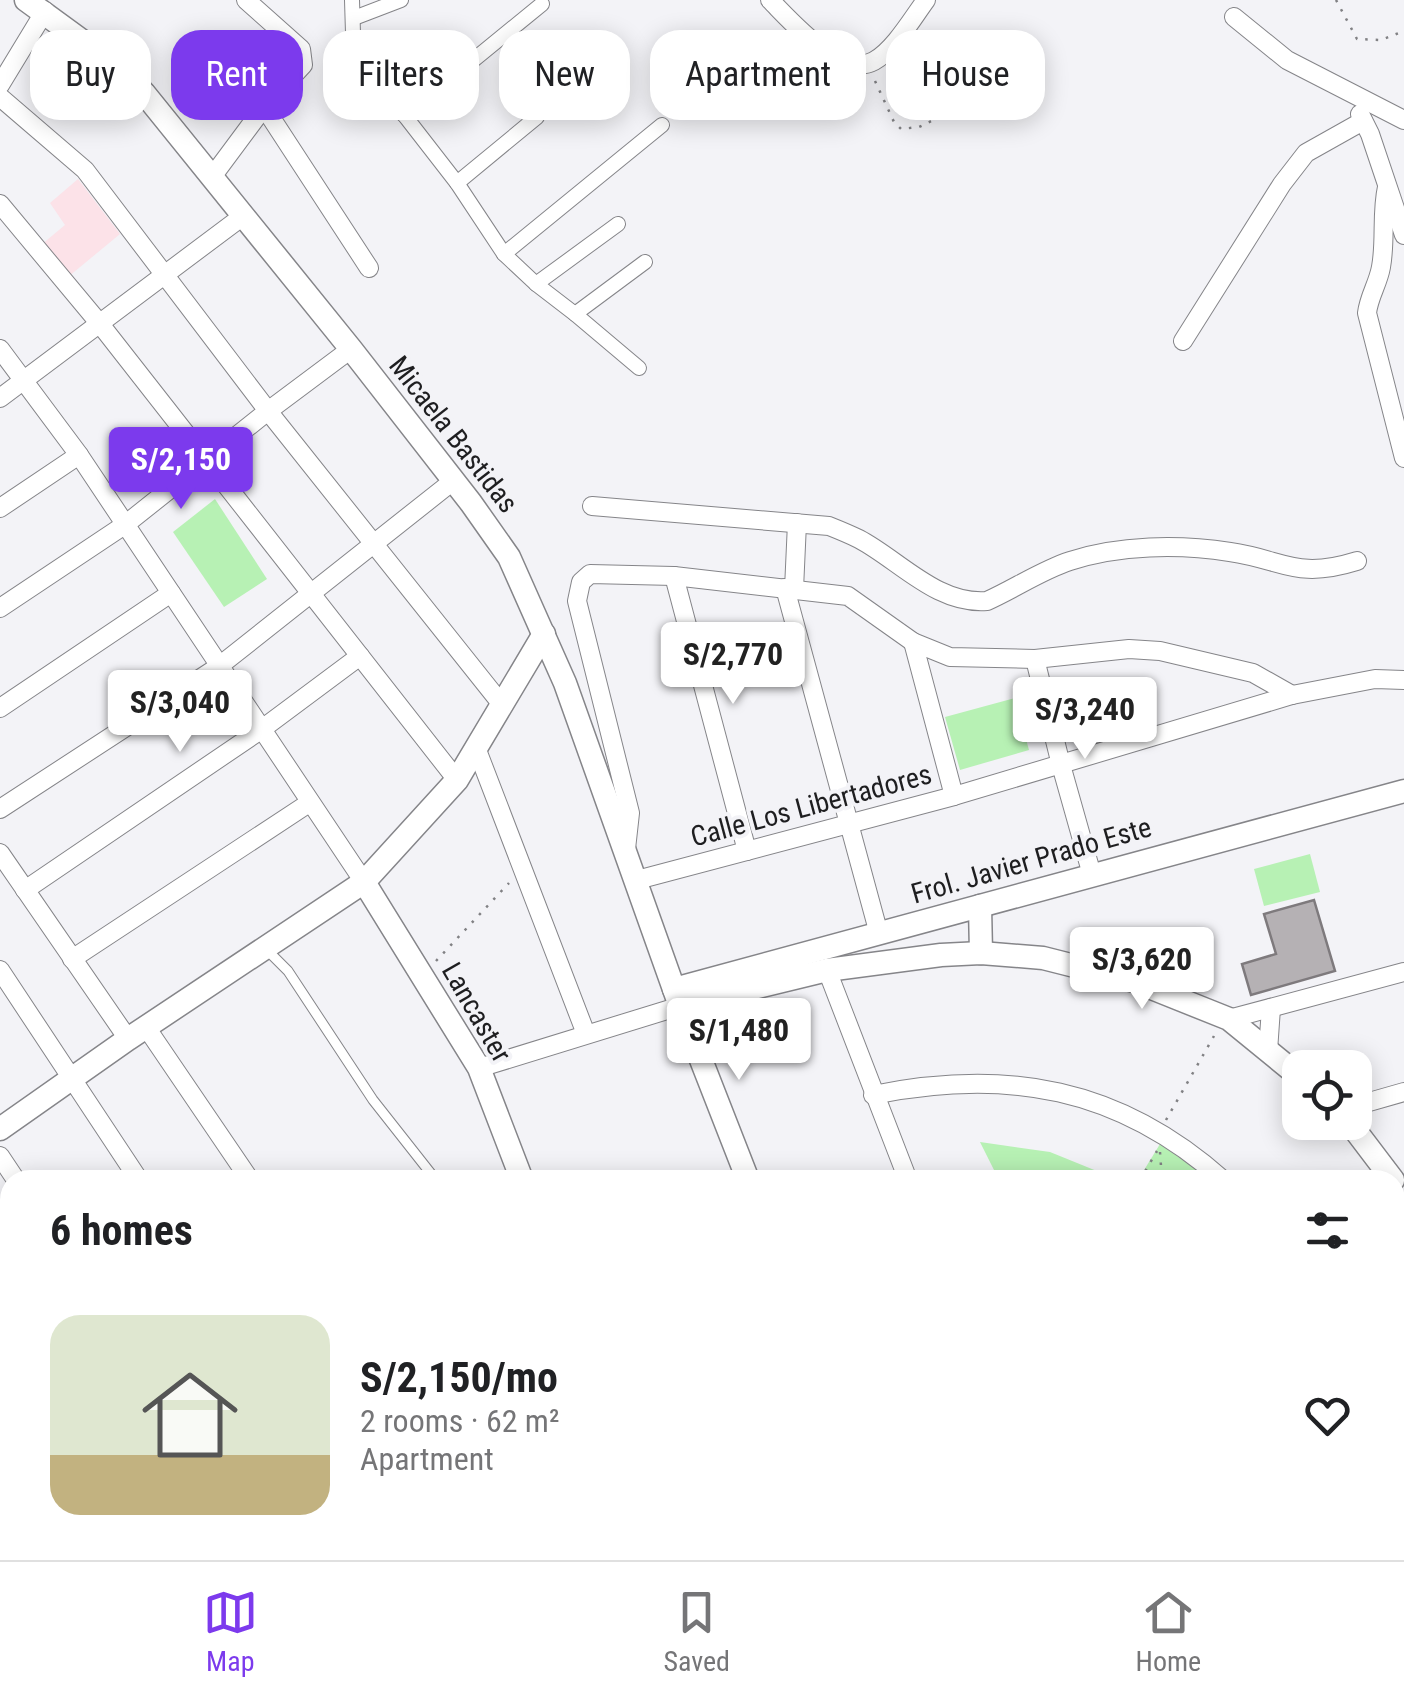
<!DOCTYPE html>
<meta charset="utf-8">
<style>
:root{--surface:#fff;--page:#f2f2f2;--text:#202124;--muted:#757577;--line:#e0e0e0;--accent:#7c3aed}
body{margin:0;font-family:"Roboto Condensed",sans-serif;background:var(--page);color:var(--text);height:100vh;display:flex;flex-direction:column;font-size:38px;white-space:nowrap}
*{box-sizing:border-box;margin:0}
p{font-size:32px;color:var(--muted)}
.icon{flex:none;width:55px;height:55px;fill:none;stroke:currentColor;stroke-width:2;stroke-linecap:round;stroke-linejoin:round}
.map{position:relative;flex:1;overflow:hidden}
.drawer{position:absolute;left:0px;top:1170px;width:1405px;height:390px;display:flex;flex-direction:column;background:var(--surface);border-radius:30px 30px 0 0;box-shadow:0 5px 25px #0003}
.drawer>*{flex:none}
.hud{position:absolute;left:30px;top:30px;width:1345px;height:90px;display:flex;gap:20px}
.fabs{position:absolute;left:1282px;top:1050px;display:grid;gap:20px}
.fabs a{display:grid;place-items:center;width:90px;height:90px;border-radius:20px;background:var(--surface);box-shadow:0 5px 25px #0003;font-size:50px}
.price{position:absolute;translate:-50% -85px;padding:0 22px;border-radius:10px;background:#fff;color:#222;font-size:32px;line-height:65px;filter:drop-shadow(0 2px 5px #0008)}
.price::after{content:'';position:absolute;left:50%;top:60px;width:30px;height:22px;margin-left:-15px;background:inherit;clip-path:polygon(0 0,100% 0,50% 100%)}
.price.selected{background:var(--accent);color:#fff}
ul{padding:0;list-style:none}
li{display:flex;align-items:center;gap:30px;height:250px;padding:0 50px}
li+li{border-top:2px solid var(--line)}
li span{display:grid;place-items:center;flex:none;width:280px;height:200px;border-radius:30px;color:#555}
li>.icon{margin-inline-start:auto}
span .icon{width:120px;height:120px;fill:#fffc;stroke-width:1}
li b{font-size:42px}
h2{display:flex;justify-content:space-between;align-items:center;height:120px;padding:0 50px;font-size:42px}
.tag{padding:0 35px;border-radius:30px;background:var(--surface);box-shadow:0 5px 25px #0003;font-size:35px;line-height:90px}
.tag.selected{background:var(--accent);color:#fff}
.tab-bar{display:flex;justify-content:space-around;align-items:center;height:140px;border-top:2px solid var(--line);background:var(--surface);font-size:28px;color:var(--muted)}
.tab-bar a{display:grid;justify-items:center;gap:5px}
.tab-bar .selected{color:var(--accent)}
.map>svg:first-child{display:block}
.commercial{fill:#fce2e8}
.green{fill:#b7f1b4}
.building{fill:#b5b1b4;stroke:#7e7a7d;stroke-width:2.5}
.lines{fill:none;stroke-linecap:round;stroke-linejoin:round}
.service-casing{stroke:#858589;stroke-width:11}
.pedestrian-casing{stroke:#858589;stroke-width:16}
.minor-casing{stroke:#858589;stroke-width:20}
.tertiary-casing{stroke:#858589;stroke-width:25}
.path{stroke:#818184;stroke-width:2.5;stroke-dasharray:2.5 8;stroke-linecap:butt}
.service{stroke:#fff;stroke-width:9}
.pedestrian{stroke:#fff;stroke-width:14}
.minor{stroke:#fff;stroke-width:18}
.tertiary{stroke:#fff;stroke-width:22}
.labels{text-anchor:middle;stroke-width:8;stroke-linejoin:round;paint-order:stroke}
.street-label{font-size:28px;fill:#1e1e20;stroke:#f3f3f7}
</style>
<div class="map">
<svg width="1404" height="1560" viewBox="0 0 1404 1560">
<rect width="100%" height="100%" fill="#f3f3f7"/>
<path class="commercial" d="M78,179L120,234L68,277L41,245L65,225L50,203Z"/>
<g class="green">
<path d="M215,499L267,579L224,607L173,532Z"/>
<path d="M1015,698L1029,750L960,770L945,717Z"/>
<path d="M1310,854L1320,892L1264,906L1254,869Z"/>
<path d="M980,1142L1050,1152L1119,1180H999Z"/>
<path d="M1160,1144L1204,1175L1209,1180H1138Z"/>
<path d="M1165,1550H1210L1214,1560H1130Z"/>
<path d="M1217,1550H1299L1302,1560H1221Z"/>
</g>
<path class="building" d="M1314,900L1335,971L1251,995L1242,964L1276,954L1264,914Z"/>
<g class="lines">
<defs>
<g id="service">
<path d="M266,949L288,971L373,1100L436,1180"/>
<path d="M564,1560L577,1550"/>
</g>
<g id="pedestrian">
<path d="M352,0L354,66L361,78L405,116L457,183L504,254L536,284L575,314L645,262"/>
<path d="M354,18L401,0"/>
<path d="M405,116L542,4"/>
<path d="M457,183L537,117"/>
<path d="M504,254L662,125"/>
<path d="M536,284L618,224"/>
<path d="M575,314L639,368"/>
</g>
<g id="minor">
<path d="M770,0C792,22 841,79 874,61C894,50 912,19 926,0"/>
<path d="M1234,17L1287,60L1404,120"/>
<path d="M0,85L45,11"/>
<path d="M0,97L85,170L268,411L503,706"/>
<path d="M264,107L369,268"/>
<path d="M1360,114L1370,134L1404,235"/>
<path d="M212,177L264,107L303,65L301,49L246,0"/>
<path d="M1387,187C1381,214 1386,240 1381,267C1378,284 1369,296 1367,313L1404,458"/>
<path d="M0,204L100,324L457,780"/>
<path d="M1183,341L1282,184L1306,153L1363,121"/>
<path d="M0,349L79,455L364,882"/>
<path d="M0,398L243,216"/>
<path d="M592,506L829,526C839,530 849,534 859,539C899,560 937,605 987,601C1014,589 1042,570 1070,561C1119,545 1179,544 1230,552C1285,560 1296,580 1357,561"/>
<path d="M0,508L79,455"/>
<path d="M674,576L747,851"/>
<path d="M785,588L879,934"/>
<path d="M794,589L797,523"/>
<path d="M0,608L126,524L268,411L351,349"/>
<path d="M913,642L954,796"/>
<path d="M1035,659L1061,765L1092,875"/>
<path d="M0,708L171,593"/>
<path d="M477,750L586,1034"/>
<path d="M0,809L218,667L453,481"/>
<path d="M626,849L630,813L577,601L581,582L590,574L674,576L848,596L913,642L950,657L1035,659L1129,649L1160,651L1253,673L1292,695"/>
<path d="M0,853L128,1039"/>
<path d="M637,880L954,796L1292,695L1375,679L1404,680"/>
<path d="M25,890L262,729L360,656"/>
<path d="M72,959L309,803"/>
<path d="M0,970L139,1180"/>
<path d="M827,970L908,1180"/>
<path d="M1229,1019L1404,972"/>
<path d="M146,1027L250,1180"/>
<path d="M1268,1051L1271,1008"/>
<path d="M479,1068L680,1006"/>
<path d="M873,1095C1007,1068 1119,1087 1223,1180"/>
<path d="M1355,1106L1404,1092"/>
<path d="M0,1156L16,1180"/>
<path d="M1395,1334L1404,1331"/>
<path d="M0,1403L10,1418"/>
<path d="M1395,1463L1404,1460"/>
<path d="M0,1537L10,1530"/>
<path d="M101,1550L108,1560"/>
<path d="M1092,1550L1098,1560"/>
<path d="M1384,1550L1388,1560"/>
<path d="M460,1560L474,1550"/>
<path d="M1109,1560L1139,1550"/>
</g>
<g id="tertiary">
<path d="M26,0L126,73L144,93L351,349L471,503L509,557L565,683L680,1006L748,1180"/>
<path d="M364,882L479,1068L522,1180"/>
<path d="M980,906L981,953"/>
<path d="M674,989L1404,791"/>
<path d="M680,1006L827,970L941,955L981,953L1043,958L1134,981L1229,1019L1300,1077"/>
<path d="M1349,1122L1393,1180"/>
<path d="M0,1129L128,1039L364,882L457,780L544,634"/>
<path d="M693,1550L699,1560"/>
<path d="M947,1550L953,1560"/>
</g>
</defs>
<use href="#service" class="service-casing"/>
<use href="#pedestrian" class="pedestrian-casing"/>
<use href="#minor" class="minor-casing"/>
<use href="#tertiary" class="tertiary-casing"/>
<g class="path">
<path d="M1336,0L1357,39L1381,40L1404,31"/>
<path d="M875,81L894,122L901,129L919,127L1027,75"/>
<path d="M436,961L509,883"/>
<path d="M1166,1120L1214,1036"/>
<path d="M1160,1152L1162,1180"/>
<path d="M1140,1180L1157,1151"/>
<path d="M1208,1550L1212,1560"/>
<path d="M1156,1554L1169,1550"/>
<path d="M1196,1560L1200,1550"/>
</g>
<use href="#service" class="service"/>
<use href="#pedestrian" class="pedestrian"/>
<use href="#minor" class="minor"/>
<use href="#tertiary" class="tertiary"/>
</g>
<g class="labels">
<g class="street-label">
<text transform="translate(454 434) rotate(52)" y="10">Micaela Bastidas</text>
<text transform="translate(811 805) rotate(-15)" y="10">Calle Los Libertadores</text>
<text transform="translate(1031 860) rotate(-16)" y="10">Frol. Javier Prado Este</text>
<text transform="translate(477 1012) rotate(60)" y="10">Lancaster</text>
</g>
</g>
</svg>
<div class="fabs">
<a><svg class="icon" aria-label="locate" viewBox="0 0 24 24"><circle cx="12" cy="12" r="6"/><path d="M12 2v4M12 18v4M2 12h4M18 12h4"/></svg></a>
</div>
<b class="price selected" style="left:181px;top:512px">S/2,150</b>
<b class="price" style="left:733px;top:707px">S/2,770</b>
<b class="price" style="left:180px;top:755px">S/3,040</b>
<b class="price" style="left:1085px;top:762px">S/3,240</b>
<b class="price" style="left:1142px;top:1012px">S/3,620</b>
<b class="price" style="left:739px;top:1083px">S/1,480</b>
<div class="hud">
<a class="tag">Buy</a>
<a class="tag selected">Rent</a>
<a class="tag">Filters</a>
<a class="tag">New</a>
<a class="tag">Apartment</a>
<a class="tag">House</a>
</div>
<section class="drawer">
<h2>6 homes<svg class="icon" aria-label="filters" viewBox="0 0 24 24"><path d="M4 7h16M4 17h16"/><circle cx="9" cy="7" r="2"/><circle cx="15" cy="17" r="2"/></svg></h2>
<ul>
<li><span style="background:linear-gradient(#dfe7d0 70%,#c2b280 0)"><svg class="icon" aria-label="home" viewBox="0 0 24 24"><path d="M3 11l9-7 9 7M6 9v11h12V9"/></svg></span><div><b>S/2,150/mo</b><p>2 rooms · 62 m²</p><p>Apartment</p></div><svg class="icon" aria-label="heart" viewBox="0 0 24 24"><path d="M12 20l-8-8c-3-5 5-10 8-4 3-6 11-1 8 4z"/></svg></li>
</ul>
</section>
</div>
<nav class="tab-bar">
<a class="selected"><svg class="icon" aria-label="map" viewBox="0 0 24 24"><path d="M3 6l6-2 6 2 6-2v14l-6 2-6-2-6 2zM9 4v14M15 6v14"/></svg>Map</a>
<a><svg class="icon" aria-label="saved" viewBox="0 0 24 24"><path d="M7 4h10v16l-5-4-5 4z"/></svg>Saved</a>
<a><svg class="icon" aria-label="home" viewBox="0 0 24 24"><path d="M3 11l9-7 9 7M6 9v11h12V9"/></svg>Home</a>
</nav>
